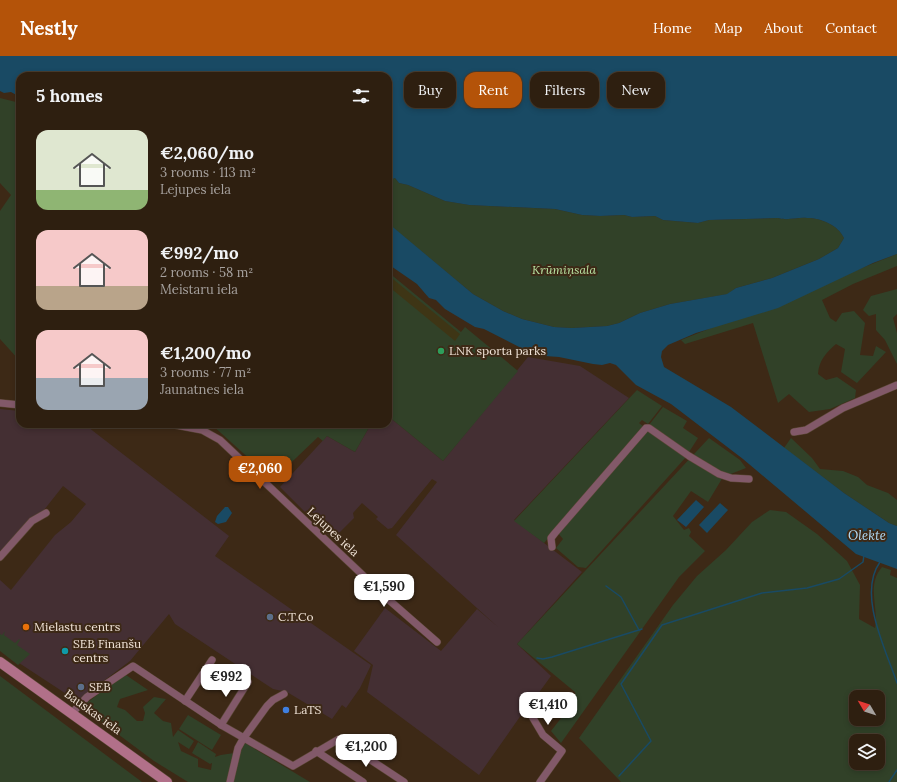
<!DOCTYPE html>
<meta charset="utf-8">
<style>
:root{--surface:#2e1f10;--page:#3a2c1e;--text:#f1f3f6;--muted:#a7a29f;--line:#493d30;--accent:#b45309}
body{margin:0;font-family:Lora,serif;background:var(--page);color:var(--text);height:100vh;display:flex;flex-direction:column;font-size:15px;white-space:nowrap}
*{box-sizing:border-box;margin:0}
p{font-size:13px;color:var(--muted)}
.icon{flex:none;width:22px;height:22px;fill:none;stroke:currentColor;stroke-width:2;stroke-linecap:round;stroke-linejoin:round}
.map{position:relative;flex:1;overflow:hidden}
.drawer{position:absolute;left:16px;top:16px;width:376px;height:356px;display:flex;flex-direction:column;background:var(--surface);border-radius:12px;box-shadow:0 2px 6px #0003,0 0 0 1px var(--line)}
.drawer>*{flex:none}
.hud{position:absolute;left:404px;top:16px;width:380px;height:36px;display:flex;gap:8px}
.needle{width:26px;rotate:309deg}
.fabs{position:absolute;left:849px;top:634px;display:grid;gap:8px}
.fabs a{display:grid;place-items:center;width:36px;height:36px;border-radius:8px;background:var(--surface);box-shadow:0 2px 6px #0003,0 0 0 1px var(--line);font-size:20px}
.price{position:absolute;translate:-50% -34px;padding:0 9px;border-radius:8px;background:#fff;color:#222;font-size:13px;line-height:26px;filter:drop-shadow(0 1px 2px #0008)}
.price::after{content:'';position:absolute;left:50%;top:24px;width:12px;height:9px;margin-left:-6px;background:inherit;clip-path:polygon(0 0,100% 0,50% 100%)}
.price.on{background:var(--accent);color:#fff}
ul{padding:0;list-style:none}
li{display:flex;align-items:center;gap:12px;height:100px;padding:0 20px}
li span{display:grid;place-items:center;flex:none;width:112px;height:80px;border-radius:12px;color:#555}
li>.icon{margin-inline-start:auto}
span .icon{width:48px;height:48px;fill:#fffc;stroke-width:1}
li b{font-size:17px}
h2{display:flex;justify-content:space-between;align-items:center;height:48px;padding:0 20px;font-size:17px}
.tag{padding:0 14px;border-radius:12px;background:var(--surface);box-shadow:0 2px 6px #0003,0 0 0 1px var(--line);font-size:14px;line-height:36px}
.tag.on{background:var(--accent);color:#fff}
header{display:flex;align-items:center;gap:24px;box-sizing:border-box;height:56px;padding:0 20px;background:var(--accent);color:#fff}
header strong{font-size:19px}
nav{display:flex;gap:22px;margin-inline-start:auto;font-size:14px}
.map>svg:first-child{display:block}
.industrial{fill:#442f33}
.green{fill:#314128;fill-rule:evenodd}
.sand{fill:#3e3515}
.water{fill:#194a64}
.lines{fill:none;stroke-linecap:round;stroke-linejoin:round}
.stream{stroke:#194a64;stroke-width:1.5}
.minor-casing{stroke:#5a4735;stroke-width:8}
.secondary-casing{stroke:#5a4735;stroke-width:11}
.minor{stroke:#825969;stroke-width:7}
.secondary{stroke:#b17089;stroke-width:10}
.leisure-dot{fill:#2e9e5b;stroke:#3d2916;stroke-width:1.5}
.service-dot{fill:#5c6f8a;stroke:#3d2916;stroke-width:1.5}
.food-dot{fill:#e8710a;stroke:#3d2916;stroke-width:1.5}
.culture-dot{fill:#0f9aa8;stroke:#3d2916;stroke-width:1.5}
.shop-dot{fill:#3f7fe0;stroke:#3d2916;stroke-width:1.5}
.labels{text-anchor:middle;stroke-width:4;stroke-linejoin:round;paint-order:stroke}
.park-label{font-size:12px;font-style:italic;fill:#b9e4a3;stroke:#3d2916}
.poi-label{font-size:12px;fill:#f0e3d7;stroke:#3d2916;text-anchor:start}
.street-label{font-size:12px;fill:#f0e3d7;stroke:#3d2916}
.water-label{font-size:13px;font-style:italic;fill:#b1dcf8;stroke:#3d2916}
</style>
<header>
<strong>Nestly</strong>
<nav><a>Home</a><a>Map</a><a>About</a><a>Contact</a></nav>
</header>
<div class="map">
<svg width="897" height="726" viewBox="0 0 897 726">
<rect width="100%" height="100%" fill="#3d2916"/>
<g class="industrial">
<path d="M528,301L580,310L629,342L514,464L582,516L517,588L551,620L530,649L524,655L479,719L367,636L373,609L354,595L385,552L441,595L477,553L498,571L396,479L437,426L432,423L392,472L388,473L376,463L378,461L362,447L353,457L354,462L336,480L330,481L280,431L327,380L355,396L371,368H388V360L443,405Z"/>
<path d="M0,353L20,355V368H84L229,480L215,500L371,609L360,632L346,652L342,649L332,663L287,636L273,633L175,568L169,558L130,605L77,645L13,603L0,591V524L11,534L55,479L71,466L86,448L63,430L44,454L0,495Z"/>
</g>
<g class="green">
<path d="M0,42L20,47V305L0,283V155L11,139L0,127Z"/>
<path d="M395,122L399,127L408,129L445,145L469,149L555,153L582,159L600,160L624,159L632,161L655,160L663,164L698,167L709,164L778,162C788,165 797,161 807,162C821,162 838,169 844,182L838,192L819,203L772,222L736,232L728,238L670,248L640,257L619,267L607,270L572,272L554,271L522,263L503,255L473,238L392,171L388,167V125Z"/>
<path d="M897,198V210L853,228L822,244L830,262L836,266L842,257L854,255L865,267L860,299L873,300L876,290L886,296L857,327L841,316L845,293L836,288C826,297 819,304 818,318L826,324L837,321L856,334L855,342L830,353L809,356L789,338L778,347L753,267L685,288L681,284Z"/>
<path d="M388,216L461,276L465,271L518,315L443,405L388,360Z"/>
<path d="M897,233V258L893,262L897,277V308L885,284L876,274V258L869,260L863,254L871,240Z"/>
<path d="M637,334L662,350L648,368L642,364L639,367L644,371L544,487L514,465Z"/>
<path d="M663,351L687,365L683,372L698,382L689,396L649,369Z"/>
<path d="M211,368H371L355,396L327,380L323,385L318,381L273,424Z"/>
<path d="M648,374L686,401L586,512L578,511L556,492L563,483L558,477Z"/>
<path d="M709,382L740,404L746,412L723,421L708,446L691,435L673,460L684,474L689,472L691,476L689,480L705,495L679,521L561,687L551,675L576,643L575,636L517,588Z"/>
<path d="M791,382L812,402L820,413L843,415L858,421L867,429L888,437L897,444V470L889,467L844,437L784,392Z"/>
<path d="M770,454L786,456L817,478L847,505L860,529L859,563L875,572C879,551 866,530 882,511L891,514L890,519L897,522V726H621L579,682L673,549L697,520L726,494L752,466ZM856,641H878V663H856ZM856,685H878V707H856Z"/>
<path d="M5,575L4,579L15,587L19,583L20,584L17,589L30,598L18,609L0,595V578L2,579Z"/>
<path d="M126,619L148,634L120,643L117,651L125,654L137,665H143L145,657L143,651L154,641L166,643L154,657L163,665L171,667L173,681L178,674L194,685L189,693L178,686L181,695L198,703V711L211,714L212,707L210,708L192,697L198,686L216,698L215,701C222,698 233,697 240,697L245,687L310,726H188L154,705L87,655V647L111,628Z"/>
<path d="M0,620L142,726H0Z"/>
<path d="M188,659L221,679L212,694L179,673Z"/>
</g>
<path class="sand" d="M388,219L460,278L455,285L388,230Z"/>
<g class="water">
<path d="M0,0H897V198L873,207L778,252L696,277L668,289L662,295L661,301L664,311L731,351L844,437L889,467L897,470V513L856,498L743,403L671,348L636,329L616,309L610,307L602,309L593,308L559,301L545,300L529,296L484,273L475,271L445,253L436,244L429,242L417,228L388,208V167L473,238L503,255L522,263L554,271L572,272L607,270L619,267L640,257L670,248L727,238L736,232L772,222L819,203L838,192L844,182C838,169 821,162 807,162C797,161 788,165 778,162L709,164L698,167L663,164L655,160L632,161L624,159L600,160L582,159L555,153L469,149L445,145L408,129L399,127L395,122L388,125V20H20V41L11,36L4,37L0,35Z"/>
<path d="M696,444L704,451L686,471L677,464Z"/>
<path d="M720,447L728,454L707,477L699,469Z"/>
<path d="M225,451H228L232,457L226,466L218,468L215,466L217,460Z"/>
</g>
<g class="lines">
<g class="stream">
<path d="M880,506C857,538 886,594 897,627"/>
<path d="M606,530L621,541L639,574"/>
<path d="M537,602L543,603L552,601L642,573"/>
<path d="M619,720L651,685L621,628L662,569L762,537L807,532L839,523L863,506L864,499"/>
<path d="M889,726L897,714"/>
</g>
<defs>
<g id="minor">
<path d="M0,347L20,349"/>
<path d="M170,368L202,374L220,384L389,544L437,586"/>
<path d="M794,376L806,374L843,352L897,329"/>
<path d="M552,491L551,482L555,477L646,372H649L689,400L719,418L731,422L749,423"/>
<path d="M0,501L32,465L46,457"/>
<path d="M185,645L212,604"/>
<path d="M527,652L543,679L562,695L540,726"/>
<path d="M72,657L87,641L133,610L223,670L293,710L339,683L404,726"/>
<path d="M221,669L248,626"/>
<path d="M316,695L363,726"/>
<path d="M230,726L238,692L243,683L267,650L273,644L284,638"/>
</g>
<path id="secondary" d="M0,606L167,726"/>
</defs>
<use href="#minor" class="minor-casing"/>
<use href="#secondary" class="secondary-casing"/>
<use href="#minor" class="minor"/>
<use href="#secondary" class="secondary"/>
</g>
<circle class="leisure-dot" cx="441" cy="295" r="4"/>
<g class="service-dot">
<circle cx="270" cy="561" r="4"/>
<circle cx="81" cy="631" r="4"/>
</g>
<circle class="food-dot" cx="26" cy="571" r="4"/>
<circle class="culture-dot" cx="65" cy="595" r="4"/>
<circle class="shop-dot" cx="286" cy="654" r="4"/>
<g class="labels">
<g class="park-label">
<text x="564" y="218">Krūmiņsala</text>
</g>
<g class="poi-label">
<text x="449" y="299">LNK sporta parks</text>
<text x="278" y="565">C.T.Co</text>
<text x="34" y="575">Mielastu centrs</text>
<text x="73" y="592">SEB Finanšu<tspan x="73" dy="14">centrs</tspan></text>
<text x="89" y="635">SEB</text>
<text x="294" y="658">LaTS</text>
</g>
<g class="street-label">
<text transform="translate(333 476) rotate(43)" y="4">Lejupes iela</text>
<text transform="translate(93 656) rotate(36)" y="4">Bauskas iela</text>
</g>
<g class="water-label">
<text x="867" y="484">Olekte</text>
</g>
</g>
</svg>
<div class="fabs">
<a><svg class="needle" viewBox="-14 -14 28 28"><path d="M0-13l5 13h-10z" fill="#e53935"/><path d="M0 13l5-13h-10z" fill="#a7a29f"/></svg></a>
<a><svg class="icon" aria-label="layers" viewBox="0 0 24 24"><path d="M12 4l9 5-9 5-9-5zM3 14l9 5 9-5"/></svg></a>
</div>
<b class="price on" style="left:260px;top:434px">€2,060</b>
<b class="price" style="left:384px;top:552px">€1,590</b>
<b class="price" style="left:226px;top:642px">€992</b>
<b class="price" style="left:548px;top:670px">€1,410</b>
<b class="price" style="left:366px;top:712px">€1,200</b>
<div class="hud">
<a class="tag">Buy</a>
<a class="tag on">Rent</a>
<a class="tag">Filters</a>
<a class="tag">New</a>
</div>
<section class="drawer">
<h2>5 homes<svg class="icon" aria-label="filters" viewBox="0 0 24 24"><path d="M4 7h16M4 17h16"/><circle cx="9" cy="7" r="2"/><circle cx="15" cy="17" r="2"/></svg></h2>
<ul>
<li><span style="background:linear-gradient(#dfe7d0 75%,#8fb573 0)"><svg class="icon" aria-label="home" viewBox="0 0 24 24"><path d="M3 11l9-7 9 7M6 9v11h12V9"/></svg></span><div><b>€2,060/mo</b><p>3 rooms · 113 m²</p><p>Lejupes iela</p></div></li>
<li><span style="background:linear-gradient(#f6c9c9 70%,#b9a48a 0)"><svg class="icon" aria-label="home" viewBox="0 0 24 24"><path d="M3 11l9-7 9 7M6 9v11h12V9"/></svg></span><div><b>€992/mo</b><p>2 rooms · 58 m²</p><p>Meistaru iela</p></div></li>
<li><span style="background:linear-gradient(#f6c9c9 60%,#9aa5b1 0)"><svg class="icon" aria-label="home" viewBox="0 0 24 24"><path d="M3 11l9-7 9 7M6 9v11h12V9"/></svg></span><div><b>€1,200/mo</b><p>3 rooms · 77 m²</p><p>Jaunatnes iela</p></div></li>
</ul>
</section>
</div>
